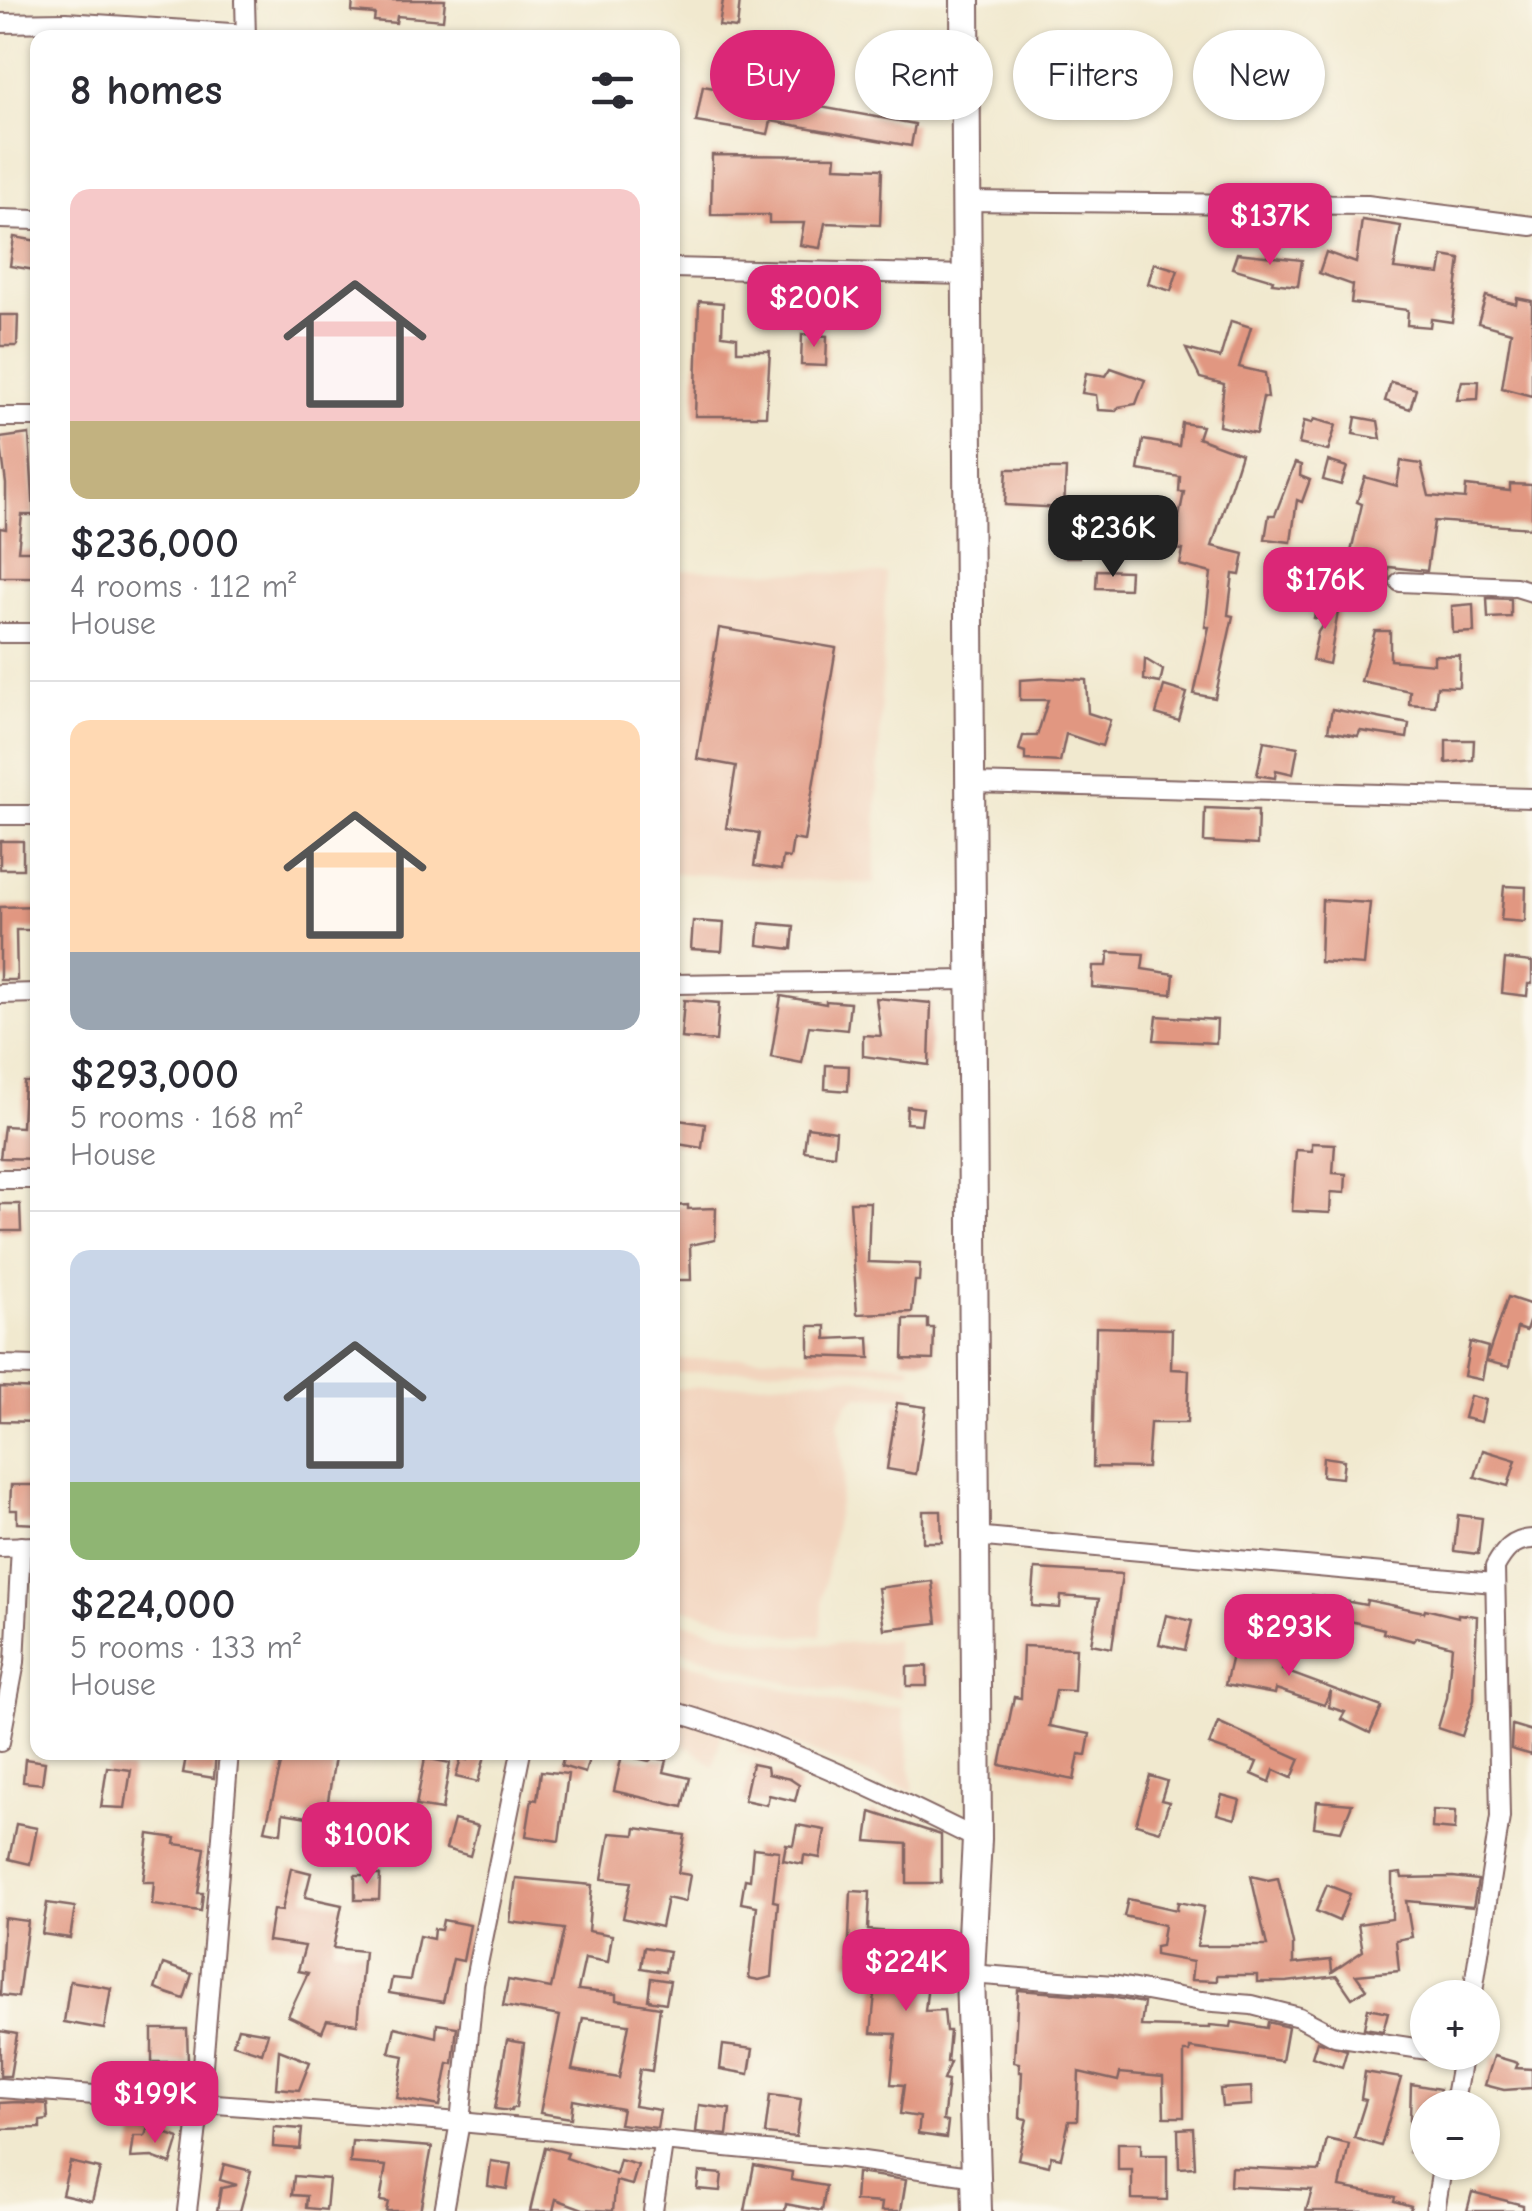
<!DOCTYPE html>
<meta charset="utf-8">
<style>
:root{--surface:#fff;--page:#f7f7f7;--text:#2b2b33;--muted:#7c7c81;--line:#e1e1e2;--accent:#db2777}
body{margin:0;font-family:"Comic Neue",sans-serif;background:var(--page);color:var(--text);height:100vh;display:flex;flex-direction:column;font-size:38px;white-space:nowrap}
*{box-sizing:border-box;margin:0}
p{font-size:32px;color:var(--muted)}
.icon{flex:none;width:55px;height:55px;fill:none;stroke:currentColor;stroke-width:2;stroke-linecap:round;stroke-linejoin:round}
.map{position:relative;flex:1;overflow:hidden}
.details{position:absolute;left:30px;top:30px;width:650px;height:1730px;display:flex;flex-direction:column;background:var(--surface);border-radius:20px;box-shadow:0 2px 8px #0004}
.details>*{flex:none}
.banner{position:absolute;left:710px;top:30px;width:670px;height:90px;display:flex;gap:20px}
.buttons{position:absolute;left:1410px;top:1980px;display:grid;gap:20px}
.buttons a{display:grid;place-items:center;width:90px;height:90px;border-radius:50%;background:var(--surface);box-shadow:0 2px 8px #0004;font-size:50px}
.price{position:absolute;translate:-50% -85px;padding:0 22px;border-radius:20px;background:var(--accent);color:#fff;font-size:32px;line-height:65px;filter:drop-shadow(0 2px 5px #0008)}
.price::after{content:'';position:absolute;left:50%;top:60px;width:30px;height:22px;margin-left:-15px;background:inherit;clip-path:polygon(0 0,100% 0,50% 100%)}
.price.current{background:#222;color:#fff}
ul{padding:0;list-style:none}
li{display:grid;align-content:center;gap:20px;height:530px;padding:0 40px}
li+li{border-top:2px solid var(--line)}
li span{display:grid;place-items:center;height:310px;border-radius:20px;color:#555}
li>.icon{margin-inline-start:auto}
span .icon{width:180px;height:180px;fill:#fffc;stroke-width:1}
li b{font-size:42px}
h2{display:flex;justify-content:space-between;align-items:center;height:120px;padding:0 40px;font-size:42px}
.tag{padding:0 35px;border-radius:45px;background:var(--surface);box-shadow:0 2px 8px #0004;font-size:35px;line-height:90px}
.tag.current{background:var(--accent);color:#fff}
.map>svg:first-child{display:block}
.built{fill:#f2d4be}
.building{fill:#e19781;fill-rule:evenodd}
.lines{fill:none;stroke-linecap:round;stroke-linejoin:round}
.street-casing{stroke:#846664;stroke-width:22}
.primary-casing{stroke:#846664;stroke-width:32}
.street{stroke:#fff;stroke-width:18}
.primary{stroke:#fff;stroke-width:28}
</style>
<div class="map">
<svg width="1532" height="2211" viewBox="0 0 1532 2211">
<rect width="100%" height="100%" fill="#fbf7ec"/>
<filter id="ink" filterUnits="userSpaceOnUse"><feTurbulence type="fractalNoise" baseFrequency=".01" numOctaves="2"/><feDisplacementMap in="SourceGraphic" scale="20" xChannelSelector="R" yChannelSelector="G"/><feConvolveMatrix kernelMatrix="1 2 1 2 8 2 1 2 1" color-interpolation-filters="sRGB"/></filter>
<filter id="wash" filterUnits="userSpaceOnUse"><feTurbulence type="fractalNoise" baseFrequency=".0048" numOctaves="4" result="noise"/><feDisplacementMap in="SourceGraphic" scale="40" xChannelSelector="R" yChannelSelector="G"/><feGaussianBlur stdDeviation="2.25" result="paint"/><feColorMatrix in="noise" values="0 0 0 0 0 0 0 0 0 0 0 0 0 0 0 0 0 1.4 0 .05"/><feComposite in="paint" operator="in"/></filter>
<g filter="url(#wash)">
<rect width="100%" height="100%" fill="#f1e9cf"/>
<g class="built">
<path d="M672,570L886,574L874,884L673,873Z"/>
<path d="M781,1356L829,1359L911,1364L910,1371L808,1367L675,1373L674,1360Z"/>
<path d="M844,1377L912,1386L914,1398L858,1396L848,1403L838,1422L844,1475L822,1597L821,1635L791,1636L673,1606V1389Z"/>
<path d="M672,1619L740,1638L791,1646L895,1640L901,1697L800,1687L679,1650L681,1636L673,1632Z"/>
<path d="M672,1659L851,1707H902L914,1792L752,1728L673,1704Z"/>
<path d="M673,1717L722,1731L714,1766L692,1749L673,1742Z"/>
<path d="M743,1740L833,1780L829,1786L736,1750Z"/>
</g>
<g id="blocks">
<g class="building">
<path d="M353,0H445L443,20L397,16L396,23L374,21L375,14L352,12Z"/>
<path d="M723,0H740L737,28L719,26Z"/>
<path d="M703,86L915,124L911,146L771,121L768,134L696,122Z"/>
<path d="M712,155L836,156L835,167L882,169L880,225L825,223L820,248L800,245L804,223H769V215H711Z"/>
<path d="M1253,220L1249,242L1224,238L1227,222Z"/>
<path d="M1362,220L1401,226L1394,269L1440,274L1443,256L1460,259L1452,322L1431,319L1430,327L1407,325L1408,310L1351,303L1353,285L1319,273L1326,252L1356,263Z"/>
<path d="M14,237L38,241L35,270L10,266Z"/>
<path d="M1237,253L1302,260L1298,286L1272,283L1273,280L1232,268Z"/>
<path d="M1154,263L1178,270L1171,291L1148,284Z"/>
<path d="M1486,296L1516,304L1517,298L1532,301V396L1502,388L1511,332L1478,323Z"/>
<path d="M699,301L723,303L722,335L737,337V351H770L766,416H695Z"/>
<path d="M0,315H18L17,346H0Z"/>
<path d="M1231,321L1251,327L1239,367L1265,373L1268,398L1263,397L1256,434L1219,426L1224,384L1200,378L1186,349L1220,358Z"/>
<path d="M802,334L827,336L826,366L801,365Z"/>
<path d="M1111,368L1145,380L1136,404L1119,407L1116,411L1098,410L1096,395L1082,393L1086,373L1106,376Z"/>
<path d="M1462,381H1479L1478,399L1457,400Z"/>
<path d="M1391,382L1416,389L1410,409L1385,401Z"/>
<path d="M1356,417L1378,421L1381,439L1353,434Z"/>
<path d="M1314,419L1336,425L1328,451L1299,444L1304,421L1312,423Z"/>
<path d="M1182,423L1202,426L1198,438L1241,454L1212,546L1244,554L1240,575L1233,574L1228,615L1233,616L1215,698L1194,694L1209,627H1205L1211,573L1180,565L1183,550L1142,544L1145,522L1177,527L1184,492H1179L1180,477L1138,470L1143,440L1179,446Z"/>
<path d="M29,434L34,515H22L18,551H38V577H0V528L6,529V484L0,438Z"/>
<path d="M1328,461L1347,467L1341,485L1323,480Z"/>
<path d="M1401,461L1421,464L1429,496L1465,499L1466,486L1510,491V484L1532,485V528L1434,521L1427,571L1388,567L1389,587H1363L1362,553L1351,552L1362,504L1357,502L1365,477L1397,486Z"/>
<path d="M1295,463L1301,465L1300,476L1310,480L1302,502L1297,500L1291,542L1265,539L1269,515H1275Z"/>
<path d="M1007,469H1066L1064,508L1005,505Z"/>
<path d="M1066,523L1082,524L1080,557H1064Z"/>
<path d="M1097,570L1130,571L1129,589L1096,588Z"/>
<path d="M1271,579L1289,583L1286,601L1268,598Z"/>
<path d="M1487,598L1511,599V617L1488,618Z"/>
<path d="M1340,600L1329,664L1312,660L1318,632L1326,620L1314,618L1317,603L1336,606Z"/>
<path d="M1473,604L1474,632L1453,633L1452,606Z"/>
<path d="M719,628L836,648L804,841L793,839L790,858L783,857L781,870L754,866L759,833L726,828L736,766L697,759Z"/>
<path d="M1375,631H1390V660L1434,664V655L1460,656L1459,687L1437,686L1435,706L1409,704L1410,691L1361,681Z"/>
<path d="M1145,659L1163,670L1160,683L1144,680Z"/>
<path d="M1051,678L1086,680L1088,713L1110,720L1102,746L1066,734L1060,762L1025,760V752L1019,750L1023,736H1037L1048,700H1020V680Z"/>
<path d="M1164,686L1187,693L1179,721L1156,714Z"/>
<path d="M1332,709L1409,724L1407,738L1360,731L1358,736L1328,731Z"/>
<path d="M1446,740H1474L1473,760L1446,763Z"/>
<path d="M1264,741L1298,747L1293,774L1276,770L1275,778L1257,775Z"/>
<path d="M1205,808L1258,810L1257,845L1204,842Z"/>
<rect x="0" y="841" width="23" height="28"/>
<path d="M1504,886L1526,887L1525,922L1501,920Z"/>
<path d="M1322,900L1370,903L1364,965L1320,962Z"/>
<path d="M38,906V930H16L17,980H0V907Z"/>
<path d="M693,921L724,923L722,951L691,949Z"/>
<path d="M760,923L794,926L792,949L758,945Z"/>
<path d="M1109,952L1144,954L1142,969L1174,974L1172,994L1092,987L1093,966H1107Z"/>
<path d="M1505,959L1532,962V984H1528L1527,996L1502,993Z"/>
<path d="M781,996L826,1004V1001L850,1003L847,1030L809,1026L802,1063L771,1057Z"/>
<path d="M876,998L931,1003L929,1065L863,1056V1035L881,1036Z"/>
<path d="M684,1000L719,1003L716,1041L681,1038Z"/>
<path d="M1157,1016L1217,1020L1216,1043L1154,1040Z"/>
<path d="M826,1065L849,1066L848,1091L825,1089Z"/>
<path d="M24,1082H38V1159L0,1158L4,1126L22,1127Z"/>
<path d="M907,1106L923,1108L921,1124L906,1123Z"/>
<path d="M672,1119L705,1124L702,1148L672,1143Z"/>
<path d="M807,1127L836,1131L834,1155L804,1151Z"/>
<path d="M1312,1143L1335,1144L1333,1173L1346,1174L1345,1193L1331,1192L1330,1213L1292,1211L1296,1150L1312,1151Z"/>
<path d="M850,1202H870L868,1262L920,1264L919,1281H915L912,1312L857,1314Z"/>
<path d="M0,1204H20L21,1231H0Z"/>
<path d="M688,1205V1209L716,1208L715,1240L690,1245L691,1280H672V1206Z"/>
<path d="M1508,1297L1532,1305V1323L1529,1322L1526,1331L1517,1328L1509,1367L1486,1361Z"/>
<path d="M904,1319H928V1328H934L933,1360L903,1359Z"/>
<path d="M809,1326H826V1339L869,1337L870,1358L809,1356Z"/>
<path d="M1096,1327L1172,1329L1171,1369L1189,1370L1187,1423H1150L1147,1468L1093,1467Z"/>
<path d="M1470,1342L1488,1347L1482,1380L1464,1376Z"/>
<path d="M0,1387L38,1389V1422L0,1421Z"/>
<path d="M1470,1396L1486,1400L1481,1422L1464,1418Z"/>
<path d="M897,1403L926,1407L916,1474L887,1469Z"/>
<path d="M1483,1450L1516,1460L1508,1486L1475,1477Z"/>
<path d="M1323,1457L1344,1460L1342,1478L1322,1476Z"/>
<path d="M11,1485H38V1524L17,1523V1510H10Z"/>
<path d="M923,1511H941L942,1542H923Z"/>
<path d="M1458,1515L1482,1518L1478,1554L1454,1551Z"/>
<path d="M1035,1569L1122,1574L1112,1648L1091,1644L1099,1599L1061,1596L1060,1608L1032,1606Z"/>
<path d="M932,1581L937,1623L884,1629L878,1588Z"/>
<path d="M1312,1595L1366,1605L1367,1600L1424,1612L1425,1609L1458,1617V1614L1477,1616L1474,1700L1462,1736L1438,1728L1447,1698L1452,1646L1417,1637L1414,1641L1383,1633L1384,1629L1350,1621L1348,1635L1304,1626Z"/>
<path d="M1166,1615L1192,1621L1185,1650L1159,1644Z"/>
<path d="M1239,1626L1268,1630L1266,1644L1287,1649L1282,1670L1382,1707L1370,1733L1341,1719L1345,1712L1329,1707L1331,1691L1324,1705L1276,1689L1275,1694L1225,1685Z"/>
<path d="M1023,1646L1076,1648L1074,1691L1056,1690L1049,1726L1090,1734L1086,1755L1079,1754L1074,1780L1000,1765L1014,1697L1021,1698Z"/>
<path d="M927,1666V1686H907V1667Z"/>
<path d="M1218,1722L1300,1759L1292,1778L1274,1770L1270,1782L1252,1774L1257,1762L1209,1745Z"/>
<path d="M1512,1725L1532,1731V1755L1511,1749Z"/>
<path d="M194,1752H216L214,1778L183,1773L186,1757L193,1758Z"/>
<path d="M284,1752L304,1758L305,1752L335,1757L326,1813L316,1811L314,1818L283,1813L281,1833L265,1830Z"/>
<path d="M469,1752H486L478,1782L456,1777L461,1758L467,1760Z"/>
<path d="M565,1752L590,1755L585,1773L561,1766Z"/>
<path d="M622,1755L649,1761L653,1758L667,1760L664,1772L690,1778L683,1807L614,1791Z"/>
<path d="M425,1758L450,1763L442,1810L416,1806Z"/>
<path d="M25,1759L45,1762L42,1784L23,1782Z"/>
<path d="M752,1764L767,1767L768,1774L790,1779L799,1785L795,1801L769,1795L767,1805L744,1800Z"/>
<path d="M107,1767L131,1770L125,1808L101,1807Z"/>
<path d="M541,1771L568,1774L559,1841L526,1836L532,1799L537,1800Z"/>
<path d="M1150,1776L1167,1781L1161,1800L1169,1802L1160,1831L1136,1824Z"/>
<path d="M1222,1795L1240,1800L1235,1819L1217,1814Z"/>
<path d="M1317,1801L1352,1804L1341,1831L1314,1827Z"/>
<path d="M376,1807V1823H327V1808Z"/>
<path d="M1433,1810L1456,1811L1455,1830L1432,1828Z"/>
<path d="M871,1812L941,1835V1883H907V1844L867,1841Z"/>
<path d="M454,1820L478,1826L470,1856L446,1849Z"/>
<path d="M16,1824L37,1828L30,1864L9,1859Z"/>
<path d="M797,1825L825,1830L820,1858L804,1855L803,1864L783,1860L786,1844L793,1845Z"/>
<path d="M636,1828L685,1835L678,1873L690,1875L685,1902L667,1898L661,1927L623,1918L631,1882L602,1879L610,1833L635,1835Z"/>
<path d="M149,1834L176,1838L175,1844L205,1848L198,1893H203L201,1911L152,1905L154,1882H143Z"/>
<path d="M753,1848L779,1851L773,1901L778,1902L772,1977L759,1980L749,1978L757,1906L741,1903L745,1879L750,1880Z"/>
<path d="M291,1868L311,1873L305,1897L342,1905L333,1948L364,1951L357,2024L327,2020L322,2032L288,2016L308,1973L298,1971L305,1946L268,1941L273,1910L282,1911Z"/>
<path d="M1401,1873L1402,1878L1453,1877L1478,1880L1473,1907L1406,1901L1412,1937L1396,1940L1399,1971L1356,1975L1366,1989L1352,1998L1337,1976L1286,1982H1257V1975H1217V1981L1191,1980L1193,1962L1155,1955V1947L1161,1946L1164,1925L1124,1916L1128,1899L1177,1910L1178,1902L1204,1907L1197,1946H1267L1251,1876L1268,1880L1278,1878L1293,1944V1964L1331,1960L1332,1972L1363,1951L1358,1924L1392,1919V1874Z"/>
<path d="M355,1875H380L379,1900H355Z"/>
<path d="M516,1878L592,1885L588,1931L612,1935L608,1962L585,1958L578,1990L616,1994V2000L660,2007L652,2071L640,2069L634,2106L660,2110L657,2128L619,2124L622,2109L573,2100L571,2118L540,2113L560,2016L503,2006L508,1980L551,1988L564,1929L510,1922ZM583,2018L629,2024L619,2078L572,2070Z"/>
<path d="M1327,1885L1350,1894L1339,1921L1316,1911Z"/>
<path d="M851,1891L870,1892L868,1930L938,1936L935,1965L930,1964L925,2011L944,2010L946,2031H950L947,2062H950L943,2080L948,2081L943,2121L948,2122L946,2138L918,2134L920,2117L900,2114L904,2085L891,2084L896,2034L871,2033L878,1964L848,1962Z"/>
<path d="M47,1903L75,1907L70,1938L42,1934Z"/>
<path d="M4,1918L28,1921L18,1997L0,1995Z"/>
<path d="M443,1920L470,1925L463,1961L453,1959L443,2002L389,1993L392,1978L410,1980L419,1936L433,1939L434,1929L441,1930Z"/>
<path d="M644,1947L669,1951L665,1972L641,1968Z"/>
<path d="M163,1964L192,1974L184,1999L155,1989Z"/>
<path d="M651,1978L670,1981L666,2003L648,2000Z"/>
<path d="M70,1981L111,1988L104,2029L64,2022Z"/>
<path d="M1018,1990L1111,1997L1144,2003L1141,2026L1210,2028V2025L1231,2027L1232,2022L1267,2028L1268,2022L1288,2027L1282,2061L1190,2048V2052H1184V2117H1164L1163,2077L1120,2073L1118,2081L1079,2072L1077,2121H1069L1061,2158L1051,2156L1049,2166L1018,2159L1027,2119L1020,2118L1022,2072H1019V2063L1014,2062Z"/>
<path d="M1368,2008L1388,2012L1383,2031L1364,2028Z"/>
<path d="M437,2024L457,2027L453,2064L448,2063L440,2106L397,2098L404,2056L389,2053L395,2027L436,2037Z"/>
<path d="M238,2028L268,2033L262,2053L233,2044Z"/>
<path d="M152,2029H187L188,2062H152Z"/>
<path d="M0,2031L17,2034L10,2076H0Z"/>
<path d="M507,2040L524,2043L516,2108H512L511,2111L495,2109Z"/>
<path d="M1317,2041L1347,2050L1342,2067L1312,2057Z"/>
<path d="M723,2045L753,2049L749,2074L720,2069Z"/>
<path d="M279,2050L310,2062L299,2090L276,2088Z"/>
<path d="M1494,2056L1518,2063L1516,2068L1532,2069V2088L1504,2090L1485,2085Z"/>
<path d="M1365,2072L1401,2078L1381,2146L1354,2138L1366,2100L1361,2099Z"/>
<path d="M1411,2084L1440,2089L1437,2108H1428V2153L1409,2152Z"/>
<path d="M1251,2087L1252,2105L1222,2107L1220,2089Z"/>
<path d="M770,2095L801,2099L796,2137L765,2134Z"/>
<path d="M17,2102L47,2104L48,2120L40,2121V2128L0,2129V2103Z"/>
<path d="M699,2105L730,2109L727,2135L696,2132Z"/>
<path d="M148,2127L179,2138L171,2164L152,2157L131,2158L134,2136H145Z"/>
<path d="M274,2127L302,2129L300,2149L273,2147Z"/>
<path d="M1193,2128L1195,2167L1179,2168L1178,2129Z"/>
<path d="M1327,2139L1349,2144L1340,2187L1395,2197L1394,2201L1411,2206L1410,2211H1306L1312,2190L1230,2186L1231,2167L1320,2171Z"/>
<path d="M352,2141L432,2147L420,2211H386L388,2202L380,2201L386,2166L350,2163Z"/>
<path d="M1118,2143H1141V2155H1167V2200L1132,2199V2170H1118Z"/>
<path d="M545,2147L568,2153L566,2158L616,2175L620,2160L638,2165L632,2185L616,2181L613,2211L583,2209L556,2199L553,2211H530Z"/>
<path d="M491,2161L511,2164L507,2189L488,2186Z"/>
<path d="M70,2162L100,2169L92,2201L62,2194Z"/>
<path d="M224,2164L251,2171L240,2211H217L221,2188L237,2185L220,2180Z"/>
<path d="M754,2165L792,2172L791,2180L826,2186L822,2211L786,2204L785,2211H745Z"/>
<path d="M699,2172L722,2174L720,2191L697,2189Z"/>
<path d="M857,2173L906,2180L901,2211H881L882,2203L855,2201Z"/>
<path d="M294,2176L329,2179L326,2210L306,2208L307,2196L292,2195Z"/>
<path d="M1472,2192L1523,2205V2211H1467Z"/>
</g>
</g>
</g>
<g filter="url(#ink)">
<use href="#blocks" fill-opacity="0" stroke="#846664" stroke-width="2.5"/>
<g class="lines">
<defs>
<g id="street">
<path d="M245,0L246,38"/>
<path d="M0,23L66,22L246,34"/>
<path d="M966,201L1367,205L1532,226"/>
<path d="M0,219L38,220"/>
<path d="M672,268L967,275"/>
<path d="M0,417H38"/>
<path d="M1400,582L1516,587L1532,592"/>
<path d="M0,633H38"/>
<path d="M970,783L1532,798"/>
<path d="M0,815H38"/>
<path d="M672,984L971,980"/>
<path d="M0,994L38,993"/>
<path d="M0,1179H38"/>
<path d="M0,1365L38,1366"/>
<path d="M974,1536L1494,1583"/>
<path d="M0,1547L38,1546"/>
<path d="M672,1711C778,1742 878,1790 977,1839"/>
<path d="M0,1742L15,1662L21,1546"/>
<path d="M970,1974L1113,1985L1201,2001L1252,2005L1299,2017L1335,2036L1428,2050"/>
<path d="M1472,1998L1500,1817L1495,1567C1504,1551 1512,1540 1532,1539"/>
<path d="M0,2088L460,2122L842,2158L977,2177"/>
<path d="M1453,2108L1463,2052"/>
<path d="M187,2211L200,2101L229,1752"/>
<path d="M444,2211L460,2122L474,1984L521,1752"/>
<path d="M653,2211L663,2144"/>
<path d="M1435,2211L1443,2162"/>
</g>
<path id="primary" d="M965,0L977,1839L970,1974L977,2211"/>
</defs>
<use href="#street" class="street-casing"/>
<use href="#primary" class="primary-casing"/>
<use href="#street" class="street"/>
<use href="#primary" class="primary"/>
</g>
</g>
</svg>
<div class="buttons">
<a>+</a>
<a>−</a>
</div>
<b class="price" style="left:1270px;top:268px">$137K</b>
<b class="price" style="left:814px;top:350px">$200K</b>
<b class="price current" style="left:1113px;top:580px">$236K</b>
<b class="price" style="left:1325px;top:632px">$176K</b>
<b class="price" style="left:1289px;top:1679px">$293K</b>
<b class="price" style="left:367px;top:1887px">$100K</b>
<b class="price" style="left:906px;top:2014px">$224K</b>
<b class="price" style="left:155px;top:2146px">$199K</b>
<div class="banner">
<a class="tag current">Buy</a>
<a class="tag">Rent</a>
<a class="tag">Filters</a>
<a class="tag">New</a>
</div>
<section class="details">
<h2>8 homes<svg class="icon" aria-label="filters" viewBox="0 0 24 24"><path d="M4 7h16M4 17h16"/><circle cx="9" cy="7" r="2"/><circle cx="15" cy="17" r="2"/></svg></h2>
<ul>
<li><span style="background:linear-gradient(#f6c9c9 75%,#c2b280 0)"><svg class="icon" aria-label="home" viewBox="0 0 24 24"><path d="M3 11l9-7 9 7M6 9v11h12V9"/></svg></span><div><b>$236,000</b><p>4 rooms · 112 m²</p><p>House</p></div></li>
<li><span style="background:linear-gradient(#ffd9b3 75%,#9aa5b1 0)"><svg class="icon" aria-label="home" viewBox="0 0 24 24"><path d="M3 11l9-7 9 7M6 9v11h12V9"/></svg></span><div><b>$293,000</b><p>5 rooms · 168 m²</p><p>House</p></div></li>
<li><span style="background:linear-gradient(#c9d6e8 75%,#8fb573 0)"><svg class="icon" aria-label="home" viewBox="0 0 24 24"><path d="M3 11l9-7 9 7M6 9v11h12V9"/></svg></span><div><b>$224,000</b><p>5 rooms · 133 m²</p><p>House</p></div></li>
</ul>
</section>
</div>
